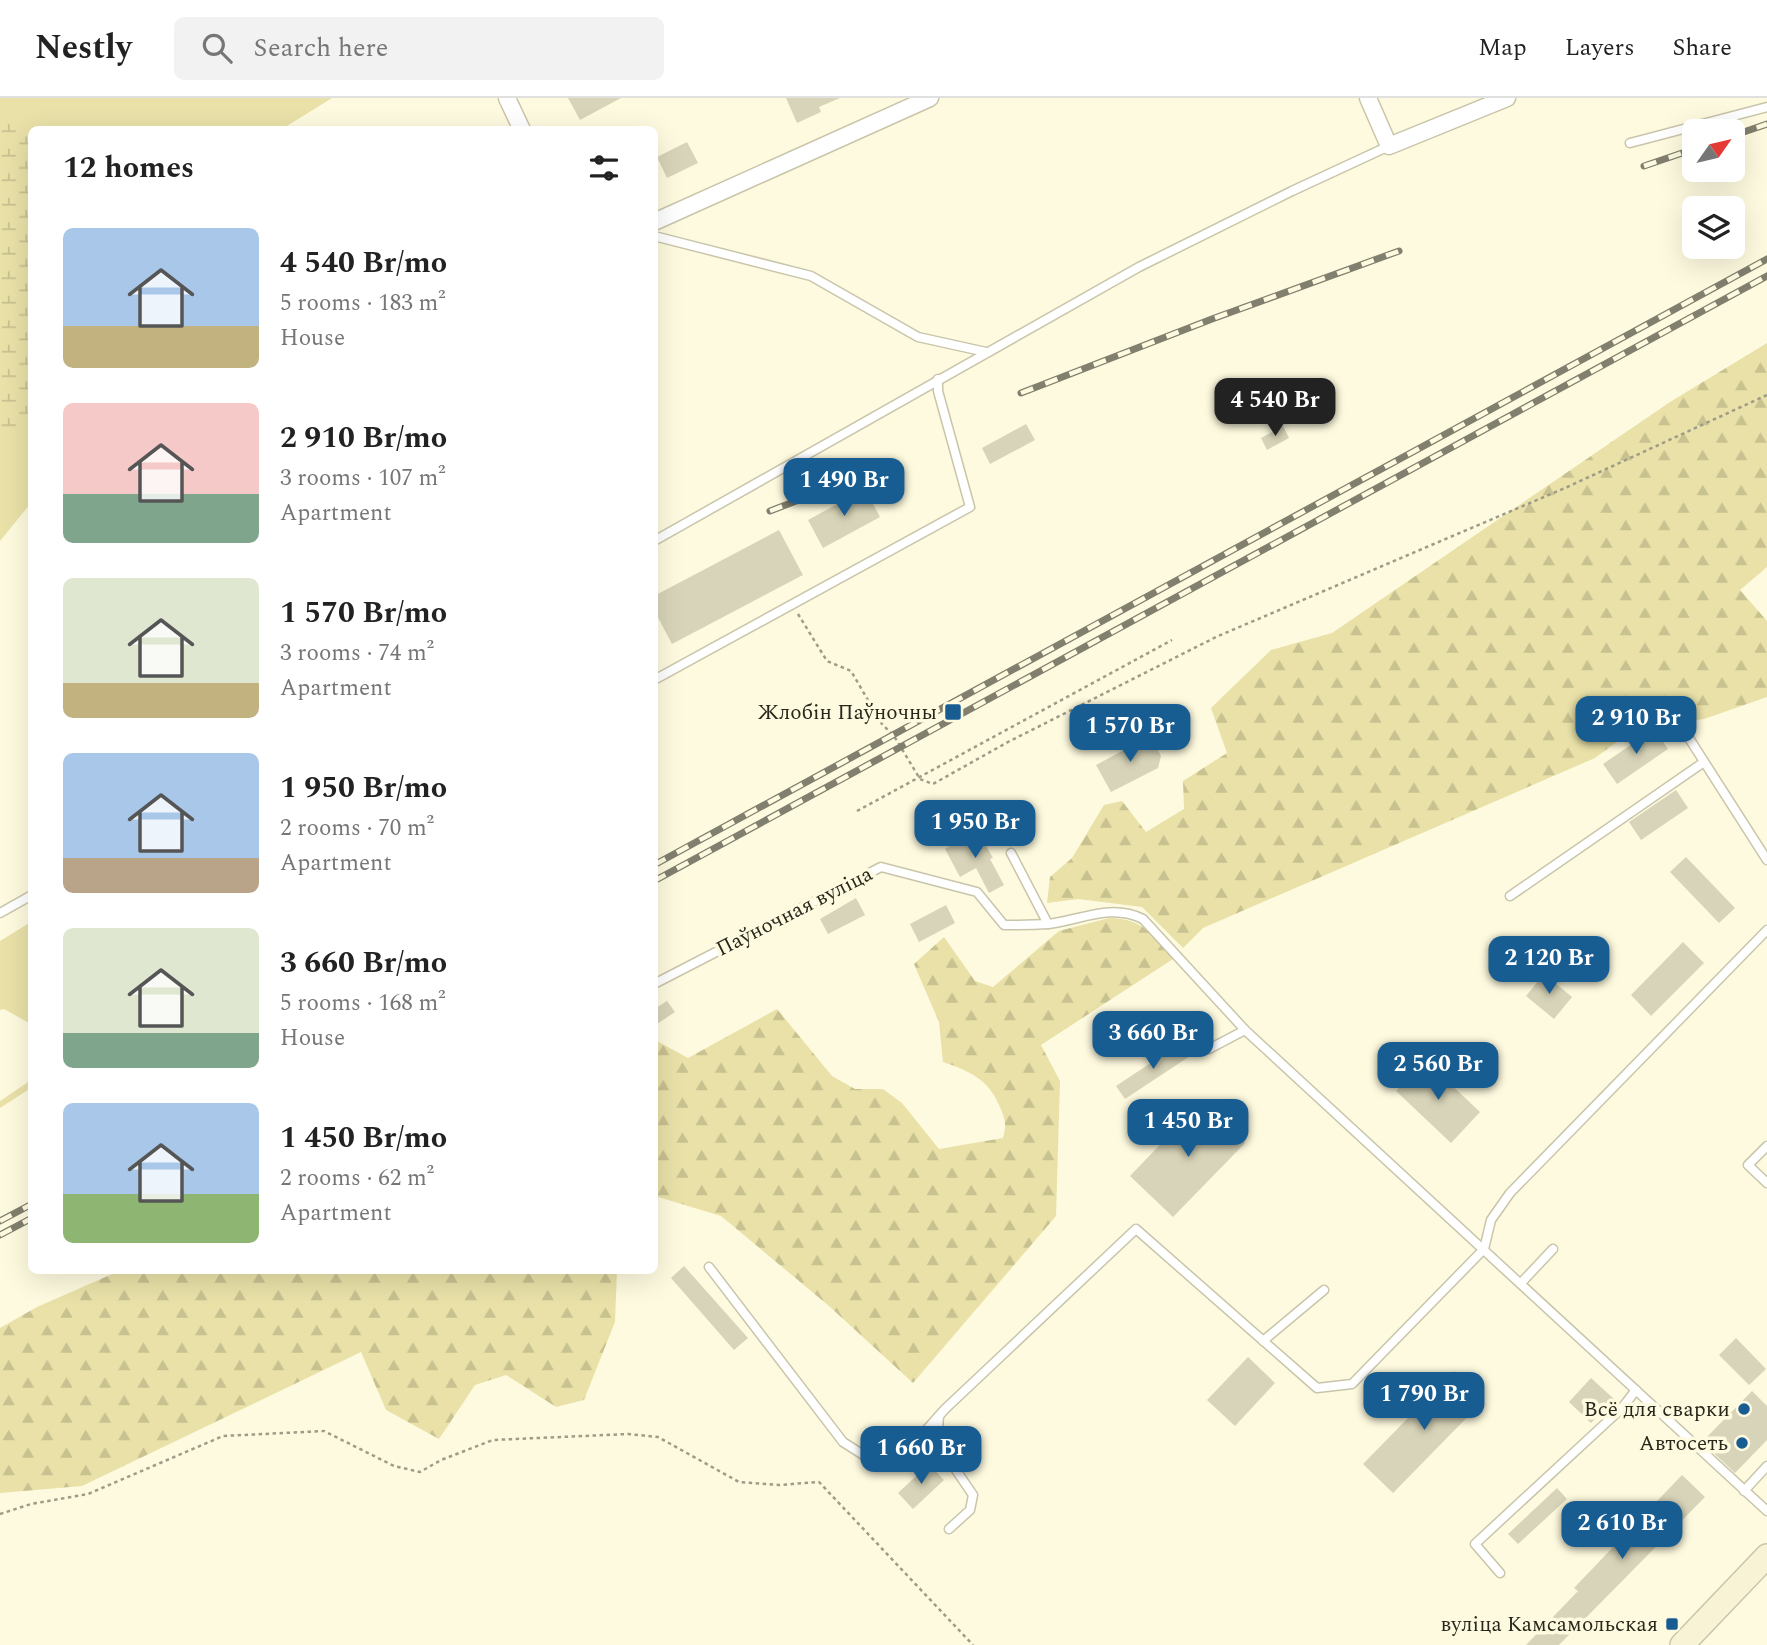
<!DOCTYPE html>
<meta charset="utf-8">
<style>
:root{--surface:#fff;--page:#f2f2f2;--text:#222;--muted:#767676;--line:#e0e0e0;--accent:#175d92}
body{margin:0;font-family:Spectral,serif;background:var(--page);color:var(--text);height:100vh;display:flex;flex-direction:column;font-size:26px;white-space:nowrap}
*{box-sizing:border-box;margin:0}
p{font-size:23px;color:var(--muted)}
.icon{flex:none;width:38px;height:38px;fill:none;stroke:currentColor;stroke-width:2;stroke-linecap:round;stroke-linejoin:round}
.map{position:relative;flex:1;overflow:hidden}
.details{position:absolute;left:28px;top:28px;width:630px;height:1148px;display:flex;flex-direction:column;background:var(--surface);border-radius:10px;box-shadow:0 7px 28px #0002}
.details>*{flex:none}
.needle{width:46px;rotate:56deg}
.controls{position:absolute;left:1682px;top:21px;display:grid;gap:14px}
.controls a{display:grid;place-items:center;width:63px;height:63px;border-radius:10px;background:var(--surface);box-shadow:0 7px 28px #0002;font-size:35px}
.price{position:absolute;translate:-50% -60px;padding:0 16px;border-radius:14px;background:var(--accent);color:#fff;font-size:23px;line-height:46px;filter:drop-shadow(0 2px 4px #0008)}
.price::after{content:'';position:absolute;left:50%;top:42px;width:21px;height:16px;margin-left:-10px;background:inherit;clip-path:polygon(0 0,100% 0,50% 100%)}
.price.selected{background:#222;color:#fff}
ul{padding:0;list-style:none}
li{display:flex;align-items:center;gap:21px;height:175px;padding:0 35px}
li span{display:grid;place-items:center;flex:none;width:196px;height:140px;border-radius:10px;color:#555}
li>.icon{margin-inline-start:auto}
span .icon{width:84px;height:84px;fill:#fffc;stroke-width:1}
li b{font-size:30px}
h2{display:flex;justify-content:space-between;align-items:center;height:84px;padding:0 35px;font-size:30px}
header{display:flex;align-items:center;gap:42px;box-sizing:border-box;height:98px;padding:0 35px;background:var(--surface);border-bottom:2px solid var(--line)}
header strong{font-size:33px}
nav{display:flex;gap:38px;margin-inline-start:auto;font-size:24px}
.search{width:490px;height:63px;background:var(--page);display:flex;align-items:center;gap:18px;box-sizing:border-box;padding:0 24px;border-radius:10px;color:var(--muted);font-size:26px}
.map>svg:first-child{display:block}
.grass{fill:#e9e1a8}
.forest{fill:url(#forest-firs)}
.wetland{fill:url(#wetland-marsh)}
.building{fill:#d8d4b9}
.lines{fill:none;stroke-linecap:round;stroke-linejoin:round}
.service-casing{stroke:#c9c5aa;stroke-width:11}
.minor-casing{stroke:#c9c5aa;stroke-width:19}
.secondary-casing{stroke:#c9c5aa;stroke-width:26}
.path{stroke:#9e9c88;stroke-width:2.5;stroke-dasharray:3.5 3.5;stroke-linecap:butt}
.service{stroke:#fff;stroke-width:8}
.minor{stroke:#fff;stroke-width:16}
.secondary{stroke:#f7f3d4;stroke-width:23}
.rail-casing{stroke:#817f6e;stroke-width:7}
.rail{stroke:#fefadf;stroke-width:4.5;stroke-dasharray:13;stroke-linecap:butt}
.poi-dot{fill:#175d92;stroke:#fefadf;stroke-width:2.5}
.labels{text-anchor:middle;stroke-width:7;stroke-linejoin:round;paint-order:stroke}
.poi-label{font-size:21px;fill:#28271c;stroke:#fefadf;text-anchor:end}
.street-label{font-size:21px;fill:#28271c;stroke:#fefadf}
</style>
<header>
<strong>Nestly</strong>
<div class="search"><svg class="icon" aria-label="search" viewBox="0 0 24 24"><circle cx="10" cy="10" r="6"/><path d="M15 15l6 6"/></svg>Search here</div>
<nav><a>Map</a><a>Layers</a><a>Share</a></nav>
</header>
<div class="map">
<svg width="1767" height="1547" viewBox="0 0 1767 1547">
<defs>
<pattern id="forest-firs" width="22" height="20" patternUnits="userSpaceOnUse" patternTransform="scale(1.75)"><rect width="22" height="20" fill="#e9e1a8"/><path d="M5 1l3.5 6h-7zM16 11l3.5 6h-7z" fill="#c8c190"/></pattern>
<pattern id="wetland-marsh" width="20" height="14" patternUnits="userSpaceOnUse" patternTransform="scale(1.75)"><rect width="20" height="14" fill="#e9e1a8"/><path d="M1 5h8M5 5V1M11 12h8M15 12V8" fill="none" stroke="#c8c190"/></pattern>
</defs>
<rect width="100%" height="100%" fill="#fefadf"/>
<g class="grass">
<path d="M0,0H332L282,31L32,32L31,405L0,443Z"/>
<path d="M31,824V929L29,925L4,911L0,912V843Z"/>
<path d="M31,982V990L0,1010V1003Z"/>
</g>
<g class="forest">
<path d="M1767,245V469L1740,492L1767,523V599L1704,621L1672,625L1656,615L1595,660L1203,830L1183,850L1142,809L1078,801L1047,805L1050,779L1072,760L1104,707L1122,703L1146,734L1184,711L1183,683L1227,655L1211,610L1271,552L1332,535L1670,304Z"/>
<path d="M1109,820C1145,821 1150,836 1173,861L1041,947L1060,983L1056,1118L913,1285L829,1208L721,1118L655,1098V942L688,960L777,911L832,978L855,991H883L902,1005L939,1051L1003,1040C1007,1026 1005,1020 999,1007C988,981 969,973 943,964L939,924L914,866L944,839L975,883L993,889L1059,833Z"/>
<path d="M119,1173H617L615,1224L584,1302L556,1309L506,1277L475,1287L439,1341L386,1312L361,1254L82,1388L0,1395V1230L37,1209Z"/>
</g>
<path class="wetland" d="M0,8L32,33L31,313L0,352Z"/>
<g class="building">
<path d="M568,0H621L580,22Z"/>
<path d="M786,0H840L819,9L821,14L797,25Z"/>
<path d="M687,44L698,65L667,80L657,59Z"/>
<path d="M1026,326L1035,342L990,366L982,350Z"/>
<path d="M1283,328L1289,340L1267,352L1261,340Z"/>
<path d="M865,391L880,419L823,450L808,422Z"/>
<path d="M779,432L803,477L672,546L654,512V498Z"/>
<path d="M1654,631L1668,651L1617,686L1603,666Z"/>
<path d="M1150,638L1161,658L1158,670L1111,694L1096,667Z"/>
<path d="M1676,692L1688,710L1641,742L1629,724Z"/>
<path d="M977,732L993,760L990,761L1004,787L989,795L976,770L960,779L945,751Z"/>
<path d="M1686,759L1735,810L1719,825L1670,774Z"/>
<path d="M856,800L865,817L828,836L820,821Z"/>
<path d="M946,807L955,825L919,844L910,826Z"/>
<path d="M1683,844L1704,865L1651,918L1631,897Z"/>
<path d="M1544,876L1572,899L1554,921L1526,898Z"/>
<path d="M667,903L675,914L654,928V911Z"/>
<path d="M1181,945L1190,958L1125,1001L1116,988Z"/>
<path d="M1425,962L1480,1014L1451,1045L1396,993Z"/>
<path d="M1202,1003L1245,1045L1173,1119L1130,1078Z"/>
<path d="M684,1168L748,1240L734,1252L671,1180Z"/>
<path d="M1736,1240L1766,1271L1749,1287L1719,1257Z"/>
<path d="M1248,1259L1275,1285L1235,1328L1207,1302Z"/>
<path d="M1454,1273L1484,1302L1393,1395L1363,1366Z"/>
<path d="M1591,1280L1614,1301L1591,1325L1569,1304Z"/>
<path d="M1752,1293L1767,1308V1342L1735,1375L1702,1344Z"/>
<path d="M929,1366L944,1382L913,1411L898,1395Z"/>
<path d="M1682,1377L1705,1399L1559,1547H1526L1578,1493L1574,1490Z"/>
<path d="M1557,1390L1567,1401L1518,1446L1508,1436Z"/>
</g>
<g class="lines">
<defs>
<g id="service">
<path d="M1630,45L1767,9"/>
<path d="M654,138L811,178L918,239L986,254"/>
<path d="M654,443L1139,169L1292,93L1389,48"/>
<path d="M654,582L970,409L938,293V281"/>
<path d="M1687,637L1767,762"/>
<path d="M1011,755L1048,826"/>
<path d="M1510,798L1704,664"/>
<path d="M0,815L32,797"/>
<path d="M654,886L881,769L977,794L1004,827C1018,827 1033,827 1048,826C1081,822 1111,805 1143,821L1245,932L1767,1413"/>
<path d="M1164,929L1182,932L1201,950L1209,951L1245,932"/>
<path d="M1767,1048L1748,1067L1767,1085"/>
<path d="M709,1169L843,1344L865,1358L893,1359L913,1347L945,1311L1136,1131L1317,1290L1352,1286L1484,1151L1491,1122L1510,1095L1767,832"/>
<path d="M1521,1185L1553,1151"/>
<path d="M1263,1243L1324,1192"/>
<path d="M939,1318L937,1344L973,1397L970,1412L949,1431"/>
<path d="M1744,1393L1767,1368"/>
<path d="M1500,1475L1475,1446L1622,1310L1636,1292"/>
</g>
<g id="minor">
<path d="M507,0L522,32"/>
<path d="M1368,0L1389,48L1507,0"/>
<path d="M654,124L930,0"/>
</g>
<path id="secondary" d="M1682,1547L1767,1458"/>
</defs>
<use href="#service" class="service-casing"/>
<use href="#minor" class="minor-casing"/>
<use href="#secondary" class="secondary-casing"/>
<g class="path">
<path d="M798,516L827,563L851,573L882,626L894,638L920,681L933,686L1008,644L1216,539L1565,390L1767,297"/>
<path d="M857,713L1172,542"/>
<path d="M0,1416L31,1406L88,1396L223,1338L324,1333L394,1368L420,1374L441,1362L493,1342L628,1336L658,1339L739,1384L779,1387L819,1384L973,1547"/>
</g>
<use href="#service" class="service"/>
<use href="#minor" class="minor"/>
<use href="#secondary" class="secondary"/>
<defs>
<g id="rail">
<path d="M1732,38L1767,26"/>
<path d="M1644,68L1694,51"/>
<path d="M1021,295L1212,221L1399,153"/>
<path d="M770,413L887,368"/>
<path d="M654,767L1767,161"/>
<path d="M654,783L1767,178"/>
<path d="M0,1123L32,1106"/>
<path d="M0,1137L32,1120"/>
</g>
</defs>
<use href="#rail" class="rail-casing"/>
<use href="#rail" class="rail"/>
</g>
<g class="poi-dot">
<rect x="944" y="605" width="18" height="18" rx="3.5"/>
<circle cx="1744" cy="1311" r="7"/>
<circle cx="1742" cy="1345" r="7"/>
<rect x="1665" y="1519" width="14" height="14" rx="3.5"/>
</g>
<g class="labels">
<g class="poi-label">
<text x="937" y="621">Жлобін Паўночны</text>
<text x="1730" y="1318">Всё для сварки</text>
<text x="1728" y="1352">Автосеть</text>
<text x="1658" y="1533">вуліца Камсамольская</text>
</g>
<g class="street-label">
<text transform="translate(794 813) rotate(-27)" y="7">Паўночная вуліца</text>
</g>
</g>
</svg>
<div class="controls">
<a><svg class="needle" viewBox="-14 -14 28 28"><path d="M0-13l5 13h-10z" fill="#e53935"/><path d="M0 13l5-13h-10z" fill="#767676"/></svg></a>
<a><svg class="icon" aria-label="layers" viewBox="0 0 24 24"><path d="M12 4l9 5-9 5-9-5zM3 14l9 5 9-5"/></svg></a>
</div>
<b class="price selected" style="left:1275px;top:340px">4 540 Br</b>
<b class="price" style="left:844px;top:420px">1 490 Br</b>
<b class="price" style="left:1636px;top:658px">2 910 Br</b>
<b class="price" style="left:1130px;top:666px">1 570 Br</b>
<b class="price" style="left:975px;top:762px">1 950 Br</b>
<b class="price" style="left:1549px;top:898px">2 120 Br</b>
<b class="price" style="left:1153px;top:973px">3 660 Br</b>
<b class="price" style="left:1438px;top:1004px">2 560 Br</b>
<b class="price" style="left:1188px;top:1061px">1 450 Br</b>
<b class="price" style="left:1424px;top:1334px">1 790 Br</b>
<b class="price" style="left:921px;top:1388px">1 660 Br</b>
<b class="price" style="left:1622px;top:1463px">2 610 Br</b>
<section class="details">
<h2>12 homes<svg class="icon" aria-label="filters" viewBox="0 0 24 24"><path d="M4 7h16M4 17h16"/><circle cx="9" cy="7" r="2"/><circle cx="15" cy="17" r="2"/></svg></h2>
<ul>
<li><span style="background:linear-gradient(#a9c7e8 70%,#c2b280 0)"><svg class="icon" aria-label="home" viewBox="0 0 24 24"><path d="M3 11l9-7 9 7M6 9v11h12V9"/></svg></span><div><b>4 540 Br/mo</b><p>5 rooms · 183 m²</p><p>House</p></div></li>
<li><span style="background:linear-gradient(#f6c9c9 65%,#7fa58c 0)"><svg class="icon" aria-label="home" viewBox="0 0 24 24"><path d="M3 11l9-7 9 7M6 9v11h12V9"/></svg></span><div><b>2 910 Br/mo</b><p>3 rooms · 107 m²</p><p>Apartment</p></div></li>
<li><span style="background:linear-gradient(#dfe7d0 75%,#c2b280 0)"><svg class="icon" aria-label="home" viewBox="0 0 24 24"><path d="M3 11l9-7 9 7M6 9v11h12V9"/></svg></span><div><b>1 570 Br/mo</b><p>3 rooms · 74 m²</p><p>Apartment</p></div></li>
<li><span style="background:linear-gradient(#a9c7e8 75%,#b9a48a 0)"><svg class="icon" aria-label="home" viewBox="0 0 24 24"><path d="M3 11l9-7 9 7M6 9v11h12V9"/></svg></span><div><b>1 950 Br/mo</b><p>2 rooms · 70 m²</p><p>Apartment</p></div></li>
<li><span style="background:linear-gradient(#dfe7d0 75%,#7fa58c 0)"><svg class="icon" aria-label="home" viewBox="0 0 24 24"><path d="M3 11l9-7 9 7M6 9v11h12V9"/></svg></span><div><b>3 660 Br/mo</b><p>5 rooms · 168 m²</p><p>House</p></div></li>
<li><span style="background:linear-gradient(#a9c7e8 65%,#8fb573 0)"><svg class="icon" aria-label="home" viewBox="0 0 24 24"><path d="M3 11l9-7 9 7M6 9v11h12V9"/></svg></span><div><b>1 450 Br/mo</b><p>2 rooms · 62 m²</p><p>Apartment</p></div></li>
</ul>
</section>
</div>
